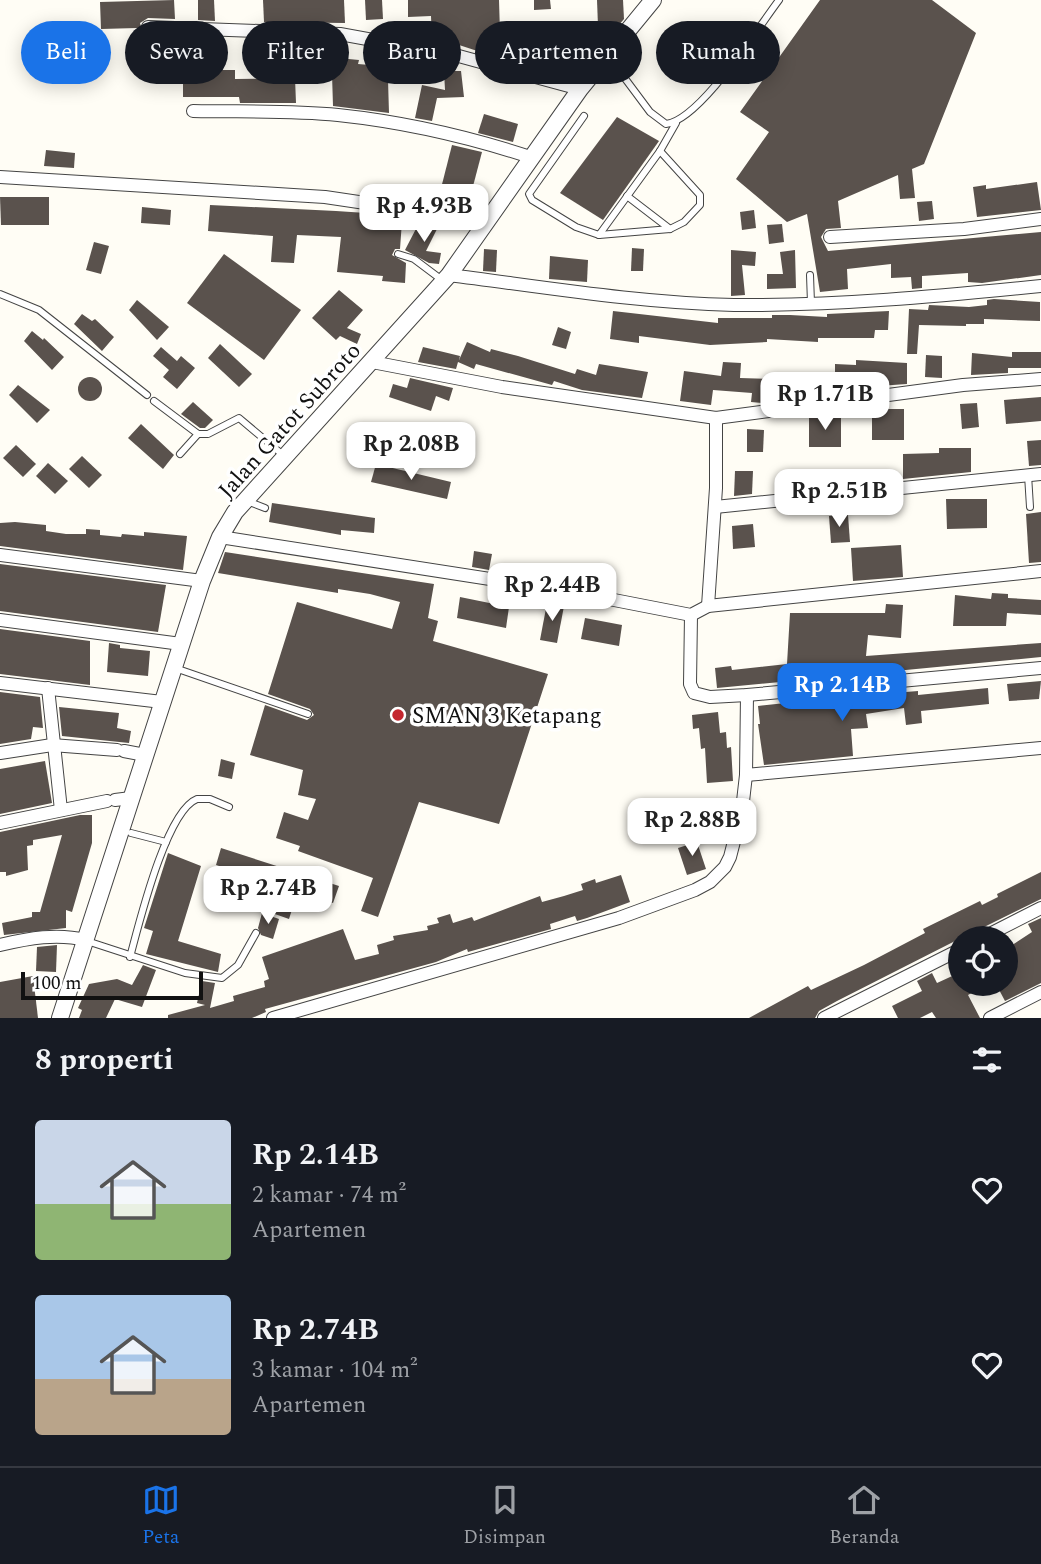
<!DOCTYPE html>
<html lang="id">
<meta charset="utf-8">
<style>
:root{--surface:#171b24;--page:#20242c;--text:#f1f3f6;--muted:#9ea1a6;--line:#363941;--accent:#1a73e8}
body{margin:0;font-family:Spectral,serif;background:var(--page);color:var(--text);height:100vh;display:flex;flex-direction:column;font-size:26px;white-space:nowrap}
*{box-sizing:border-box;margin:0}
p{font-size:23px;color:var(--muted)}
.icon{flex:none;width:38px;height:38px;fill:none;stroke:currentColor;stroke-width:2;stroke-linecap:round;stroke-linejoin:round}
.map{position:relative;height:1018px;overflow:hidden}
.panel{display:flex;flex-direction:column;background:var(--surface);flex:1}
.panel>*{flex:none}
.guide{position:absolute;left:21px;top:21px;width:999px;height:63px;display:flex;gap:14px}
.buttons{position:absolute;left:948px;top:926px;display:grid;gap:14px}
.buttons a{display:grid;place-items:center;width:70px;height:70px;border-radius:50%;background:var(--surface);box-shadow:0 4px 18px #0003;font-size:35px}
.scale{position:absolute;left:21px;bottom:18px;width:182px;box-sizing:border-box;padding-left:7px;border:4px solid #111;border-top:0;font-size:19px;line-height:24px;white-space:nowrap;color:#111;-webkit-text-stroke:5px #fff;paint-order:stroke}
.price{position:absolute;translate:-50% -60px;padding:0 16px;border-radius:14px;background:#fff;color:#222;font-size:23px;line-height:46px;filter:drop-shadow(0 2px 4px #0008)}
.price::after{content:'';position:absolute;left:50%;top:42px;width:21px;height:16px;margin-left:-10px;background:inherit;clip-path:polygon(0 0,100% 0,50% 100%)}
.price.current{background:var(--accent);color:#fff}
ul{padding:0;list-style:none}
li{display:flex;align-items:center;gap:21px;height:175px;padding:0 35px}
li span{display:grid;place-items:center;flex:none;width:196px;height:140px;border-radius:7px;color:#555}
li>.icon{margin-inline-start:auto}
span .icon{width:84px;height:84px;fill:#fffc;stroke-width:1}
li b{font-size:30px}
h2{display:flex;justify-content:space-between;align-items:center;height:84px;padding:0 35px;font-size:30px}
.tag{padding:0 24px;border-radius:32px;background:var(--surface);box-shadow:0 4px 18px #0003;font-size:24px;line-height:63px}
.tag.current{background:var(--accent);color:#fff}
.tabs{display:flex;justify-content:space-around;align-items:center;height:98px;border-top:2px solid var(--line);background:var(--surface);font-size:19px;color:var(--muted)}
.tabs a{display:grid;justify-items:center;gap:4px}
.tabs .current{color:var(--accent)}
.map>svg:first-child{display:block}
.building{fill:#5a524d}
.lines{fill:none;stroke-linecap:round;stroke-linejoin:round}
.service-casing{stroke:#444;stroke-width:8}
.minor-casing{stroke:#444;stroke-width:14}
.tertiary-casing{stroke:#444;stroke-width:18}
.service{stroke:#fff;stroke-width:6}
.minor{stroke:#fff;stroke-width:12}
.tertiary{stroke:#fff;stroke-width:16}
.poi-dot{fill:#c4262e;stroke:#fff;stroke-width:2.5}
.labels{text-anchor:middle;stroke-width:7;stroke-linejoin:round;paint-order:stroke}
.street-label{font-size:23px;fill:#111;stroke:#fff}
.poi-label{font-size:23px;fill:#111;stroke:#fff;text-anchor:start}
</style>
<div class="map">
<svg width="1041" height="1018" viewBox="0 0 1041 1018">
<rect width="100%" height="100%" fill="#fffdf5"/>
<g class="building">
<path d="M174,0L175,19L148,18L140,23L143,34L153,36V62H138L137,28L101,29L100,2Z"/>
<path d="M198,0H214L215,21L198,20Z"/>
<path d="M263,0H344L345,23L264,22Z"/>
<path d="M365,0H382L383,19L366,20Z"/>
<path d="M408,0H499L500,33L538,31V48L502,49V59L459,45L432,42L431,16L408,17Z"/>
<path d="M534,0H550L551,9L534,10Z"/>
<path d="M597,0H623L624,19L618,26H598Z"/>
<path d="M820,0H932L976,33L924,164L912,169L915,198L900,199L898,175L838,201L841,228L826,229L821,237L828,251L1041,232V275L982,283L968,282V273L922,276V288L912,289L911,277L891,278V264L847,269L848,289L820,292L807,214L787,222L736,179L769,132L740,112Z"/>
<path d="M540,49L576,50L575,76L539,69Z"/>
<path d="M307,53L338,56V58L359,60L358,64L381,66L426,65L425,79L388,80L389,113L333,106L332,74L305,71Z"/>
<path d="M183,70H235V79L295,78L296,103H240L239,97H183Z"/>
<path d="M444,71H461L464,97L437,98L432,121L415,118L422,85L445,90Z"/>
<path d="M484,114L518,124L513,142L478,133Z"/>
<path d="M617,117L659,141L603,220L560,193Z"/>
<path d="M452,145L482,152L467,209L437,204Z"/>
<path d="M46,150L75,153L74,168L44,166Z"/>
<path d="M1037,182L1041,210L977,217L973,187L986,185V189Z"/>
<path d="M0,197H49V225H1Z"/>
<path d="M932,201L934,219L919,221L917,202Z"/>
<path d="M210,205L336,211L366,213V219L402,221L400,249H395L392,255L406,263L405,283L382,281L383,276L337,272L341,237L297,235L294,263L271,262L273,236L208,231Z"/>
<path d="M142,207L171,210L170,225L141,223Z"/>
<path d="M754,210L756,228L742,230L740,212Z"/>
<path d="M419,223L438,227L426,251L441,253L439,264L429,263L405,250Z"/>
<path d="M782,224L784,242L769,244L767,225Z"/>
<path d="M94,242L109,246L101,274L86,270Z"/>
<path d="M632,248L644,249L643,271H631Z"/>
<path d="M484,249L497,250L496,272L483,271Z"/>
<path d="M731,250L756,252L755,266L742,265L745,295L731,296Z"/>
<path d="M795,250L796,288L767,289V274H783L780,252Z"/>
<path d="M224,254L301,310L264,360L187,303Z"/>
<path d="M550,256L588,260L587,282L549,279Z"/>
<path d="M339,290L363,310L347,328L361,334L357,344L340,336L336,340L312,318Z"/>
<path d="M994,299L1040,302V321L984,319V324H966V326L919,325L917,354H907L909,309L928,310L929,305L969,307L987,305V300Z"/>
<path d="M137,300L169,327L157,340L129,310Z"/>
<path d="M613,311L718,323V318H772V315H790L827,317V314L889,311L888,330H875L874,338H818V342L767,339V342L710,345L639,336V343L610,339Z"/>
<path d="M82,314L92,321L95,319L114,337L102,351L74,324Z"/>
<path d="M558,327L571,332L566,349L552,345Z"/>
<path d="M32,331L43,340L44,338L64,357L52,370L24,341Z"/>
<path d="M467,342L490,352L491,349L518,356L575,374L577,369L596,375L599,364L648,372L642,398L582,390L554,381L552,385L476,364L474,369L458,362L456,369L418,362L423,347L460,356L459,360Z"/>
<path d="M220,344L252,374L239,387L208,358Z"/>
<path d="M161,347L177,361L181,356L195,368L177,389L163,377L169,370L153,356Z"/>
<path d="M1012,352H1041V368H1008V373L971,375L972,353L1012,357Z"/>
<path d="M926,355L942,356V378L925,377Z"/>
<path d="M856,360L907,363V384L878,386L851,382V387L833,386V394H779V400L762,399V403L751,402L752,393L713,390L711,405L680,401L684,371L721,376L723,362L741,363L740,378L770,379V376L782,377L783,372L835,374V364L856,365Z"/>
<circle cx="90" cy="389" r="12"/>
<path d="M410,378L453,388L449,401L436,396L431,411L389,397L393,384L407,388Z"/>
<path d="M18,385L50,410L37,423L9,395Z"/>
<path d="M1041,397V421L1006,424L1004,400Z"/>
<path d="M193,402L213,420L205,428H200L181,414Z"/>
<path d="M977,403L979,427L962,429L960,404Z"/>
<rect x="872" y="409" width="32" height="31"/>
<rect x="809" y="416" width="32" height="31"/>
<path d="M141,424L174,455L163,469L128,438Z"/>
<path d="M747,429L764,430L763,452H747Z"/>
<path d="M1041,440V465L1029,466L1027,441Z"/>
<path d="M16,445L36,464L23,477L3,458Z"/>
<path d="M939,448H971V472L903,479V454L939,453Z"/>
<path d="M82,456L102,475L89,488L69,469Z"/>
<path d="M48,463L68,481L55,494L36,476Z"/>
<path d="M376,464L451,482L447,499L371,482Z"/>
<path d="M735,471H753L752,494L734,496Z"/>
<path d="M946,499H987V528L947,529Z"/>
<path d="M272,503L375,518L374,533L341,530V535L269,522Z"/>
<path d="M1041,512V562L1029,563L1026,514Z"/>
<path d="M848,515L850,542L831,543L829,516Z"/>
<path d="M15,522L46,525V531L66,534H86V529L100,530V535L121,537L122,534L144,536V532L187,536L183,570L0,546V523Z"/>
<path d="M753,524L755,547L733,549L732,526Z"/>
<path d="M901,545L903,577L853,581L851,548Z"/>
<path d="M474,551L492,554L489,570L472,567Z"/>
<path d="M225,552L434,584L428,618L438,621L433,641L548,674L499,824L419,802L378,917L361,911L373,878L298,851L300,846L276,838L284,812L308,820L316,799L298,795L303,770L250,755L265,705L307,720L314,715L310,709L268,694L297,602L392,629L400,602L370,594L338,589V593L218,573Z"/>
<path d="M0,564L166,585L158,632L0,611Z"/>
<path d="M992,593L1008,594V598L1041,600V615L1007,613L1006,626H953L955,595L991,599Z"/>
<path d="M460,597L509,607L506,628L457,618Z"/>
<path d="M547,603L564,606L557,643L540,640Z"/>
<path d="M886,604L903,605L901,638L868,635L866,656L1041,643V657L717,688L715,668L731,666L732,670L787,664L790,613H885Z"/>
<path d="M585,618L622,625L619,646L581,639Z"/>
<path d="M0,629L90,641V685L0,674Z"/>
<path d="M109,643L120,645V648L150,651L148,676L107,672Z"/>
<path d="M1041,681L1039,699L1009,701L1007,684Z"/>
<path d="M988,688L989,704L921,711L922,723L906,725L904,708L866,714L868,728L851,729L853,756L764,765L758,724H760L758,706L795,702V705L844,701V704L882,700V694L918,691V695Z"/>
<path d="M0,692L40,697L43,728L33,727L31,739L0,744Z"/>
<path d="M59,707L119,713L117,728L131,731L129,743L62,736Z"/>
<path d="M718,712L720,733L726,732L727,748L731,747L733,781L707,783L705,748L701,749L699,728L693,729L692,715Z"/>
<path d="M221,759L235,763L232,779L218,776Z"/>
<path d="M45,761L52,803L0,814V769Z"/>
<path d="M80,815H92V843L72,912L66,910V928L4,935L2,923L32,917V912H40L62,835L33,840V845L27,846L28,870L6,876V872H0V832Z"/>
<path d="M697,842L706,869L687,875L678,848Z"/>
<path d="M221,848L339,886L333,903L298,891L289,919L272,913L281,886L216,865Z"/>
<path d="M168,853L201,866L178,941L221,954L218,972L146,954L153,931L144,928Z"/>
<path d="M1041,872V899L978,930L973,938H961L837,1001L819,1011L815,1018H749L808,986L811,990L864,965L925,933L923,929L980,901L982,905L998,897L997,894Z"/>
<path d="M621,875L630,902L587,918L577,921L575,916L550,924L551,929L468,952L467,949L436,962L265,1009L266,1012L252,1018H168V1015L205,1005L197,1003L202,981L215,983L210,1008L234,1001L233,996L265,987L264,981L269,979L262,957L343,929L355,960L379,954L377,945L394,940L393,936L428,930L427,926L439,923L437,918L450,914L453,923L472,917L474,921L540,896L542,902L564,896L583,890L581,884L595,879L596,883Z"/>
<path d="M262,913L279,919L273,939L261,935L258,928Z"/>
<path d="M1041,918V983L1005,1001L996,984H1006V949L1032,932L1028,924Z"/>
<path d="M57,945L56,972L36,971L37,947Z"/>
<path d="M143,965L156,970L142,1007L115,999L106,1018H79L82,1010L78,1008L89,984L117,979L132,985Z"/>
<path d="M961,972V984H972L975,991L968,995L980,1018H936L932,1012L920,1018H898L892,1006L922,991L917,981L932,973L937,983Z"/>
<path d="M33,976L38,1018H0V982Z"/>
</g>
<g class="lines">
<defs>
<g id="service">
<path d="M609,57L650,112L666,124C700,120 757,29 779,0"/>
<path d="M584,116L529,194L532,200L576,227L599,235L660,151L676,123"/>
<path d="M627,196L670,229"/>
<path d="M599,235L670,229L684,222L700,205V195L660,151"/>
<path d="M398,254L414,259L442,280"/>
<path d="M810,275L811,303"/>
<path d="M0,294L39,310L147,395"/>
<path d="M154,401L198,434H208L239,418L283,455"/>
<path d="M180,454L198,434"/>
<path d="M1028,475L1030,507"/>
<path d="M247,501L265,508"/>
<path d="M175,668L308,714"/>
<path d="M131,833L166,842"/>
<path d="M93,943L185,973L222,978L238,965L256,933"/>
<path d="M130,957C139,924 166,811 197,799H210L229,807"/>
</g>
<g id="minor">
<path d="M148,27L340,34L455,55L580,89"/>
<path d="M193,111C242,112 290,110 338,115C404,122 470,137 533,158"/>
<path d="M0,177L325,197L486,221"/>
<path d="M830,237L964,229L1041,219"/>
<path d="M449,275C544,287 639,303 734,305C836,306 939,296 1041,286"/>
<path d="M372,362L502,387L716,418L963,385L1041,379"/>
<path d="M715,507L1041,474"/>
<path d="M220,537L573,592L691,615L708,606L1041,571"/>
<path d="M0,555L202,581"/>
<path d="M708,606L716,488V418"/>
<path d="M691,615L690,684L694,693L710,697L747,695L1041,668"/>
<path d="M0,620L181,644"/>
<path d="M0,683L162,702"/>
<path d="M48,688L61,810"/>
<path d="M747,695L746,775L1041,748"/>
<path d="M124,751L145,755"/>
<path d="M0,753L52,745L117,750"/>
<path d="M115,800L131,798"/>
<path d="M0,823L107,801"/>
<path d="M982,938L1041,908"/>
<path d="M0,945C29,938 57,933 86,940"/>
<path d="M273,1018L619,918L695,890L710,882L725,867L730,857L742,810L746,775"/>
<path d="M824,1018L961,949"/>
<path d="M990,1018L1041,992"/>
</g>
<path id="tertiary" d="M60,1018L202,581L220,537L235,512L449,275L580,89L653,0"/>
</defs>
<use href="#service" class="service-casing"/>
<use href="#minor" class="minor-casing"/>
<use href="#tertiary" class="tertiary-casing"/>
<use href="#service" class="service"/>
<use href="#minor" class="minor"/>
<use href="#tertiary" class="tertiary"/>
</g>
<circle class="poi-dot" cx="398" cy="715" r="7"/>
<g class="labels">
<g class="street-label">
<text transform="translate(289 420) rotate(-48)" y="8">Jalan Gatot Subroto</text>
</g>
<g class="poi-label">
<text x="412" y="723">SMAN 3 Ketapang</text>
</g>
</g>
</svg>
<div class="buttons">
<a><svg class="icon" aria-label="locate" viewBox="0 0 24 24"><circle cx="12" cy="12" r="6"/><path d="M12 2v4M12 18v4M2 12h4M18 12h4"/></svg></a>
</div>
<div class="scale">100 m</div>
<b class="price" style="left:424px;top:244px">Rp 4.93B</b>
<b class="price" style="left:825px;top:432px">Rp 1.71B</b>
<b class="price" style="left:411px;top:482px">Rp 2.08B</b>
<b class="price" style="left:839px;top:529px">Rp 2.51B</b>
<b class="price" style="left:552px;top:623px">Rp 2.44B</b>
<b class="price current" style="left:842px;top:723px">Rp 2.14B</b>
<b class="price" style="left:692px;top:858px">Rp 2.88B</b>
<b class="price" style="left:268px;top:926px">Rp 2.74B</b>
<div class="guide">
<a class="tag current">Beli</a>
<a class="tag">Sewa</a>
<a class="tag">Filter</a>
<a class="tag">Baru</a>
<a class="tag">Apartemen</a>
<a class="tag">Rumah</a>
</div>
</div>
<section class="panel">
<h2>8 properti<svg class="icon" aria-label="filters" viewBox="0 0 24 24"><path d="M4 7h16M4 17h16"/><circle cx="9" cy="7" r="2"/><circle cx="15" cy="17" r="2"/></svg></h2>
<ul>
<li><span style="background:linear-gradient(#c9d6e8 60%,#8fb573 0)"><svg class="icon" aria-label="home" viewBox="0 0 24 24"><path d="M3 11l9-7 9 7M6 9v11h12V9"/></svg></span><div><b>Rp 2.14B</b><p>2 kamar · 74 m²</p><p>Apartemen</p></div><svg class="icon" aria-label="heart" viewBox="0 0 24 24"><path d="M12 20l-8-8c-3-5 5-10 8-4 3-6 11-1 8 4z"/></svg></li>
<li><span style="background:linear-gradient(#a9c7e8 60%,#b9a48a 0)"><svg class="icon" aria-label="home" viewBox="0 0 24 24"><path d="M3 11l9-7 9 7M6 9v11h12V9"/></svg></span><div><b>Rp 2.74B</b><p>3 kamar · 104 m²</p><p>Apartemen</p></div><svg class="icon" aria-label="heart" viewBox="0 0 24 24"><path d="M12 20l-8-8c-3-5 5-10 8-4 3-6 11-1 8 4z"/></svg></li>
</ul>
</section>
<nav class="tabs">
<a class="current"><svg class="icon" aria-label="map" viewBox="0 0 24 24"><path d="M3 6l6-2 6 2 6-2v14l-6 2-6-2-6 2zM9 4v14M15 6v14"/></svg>Peta</a>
<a><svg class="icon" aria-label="saved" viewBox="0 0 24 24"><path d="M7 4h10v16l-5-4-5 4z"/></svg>Disimpan</a>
<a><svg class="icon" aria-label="home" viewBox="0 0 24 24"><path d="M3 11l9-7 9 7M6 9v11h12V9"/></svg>Beranda</a>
</nav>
